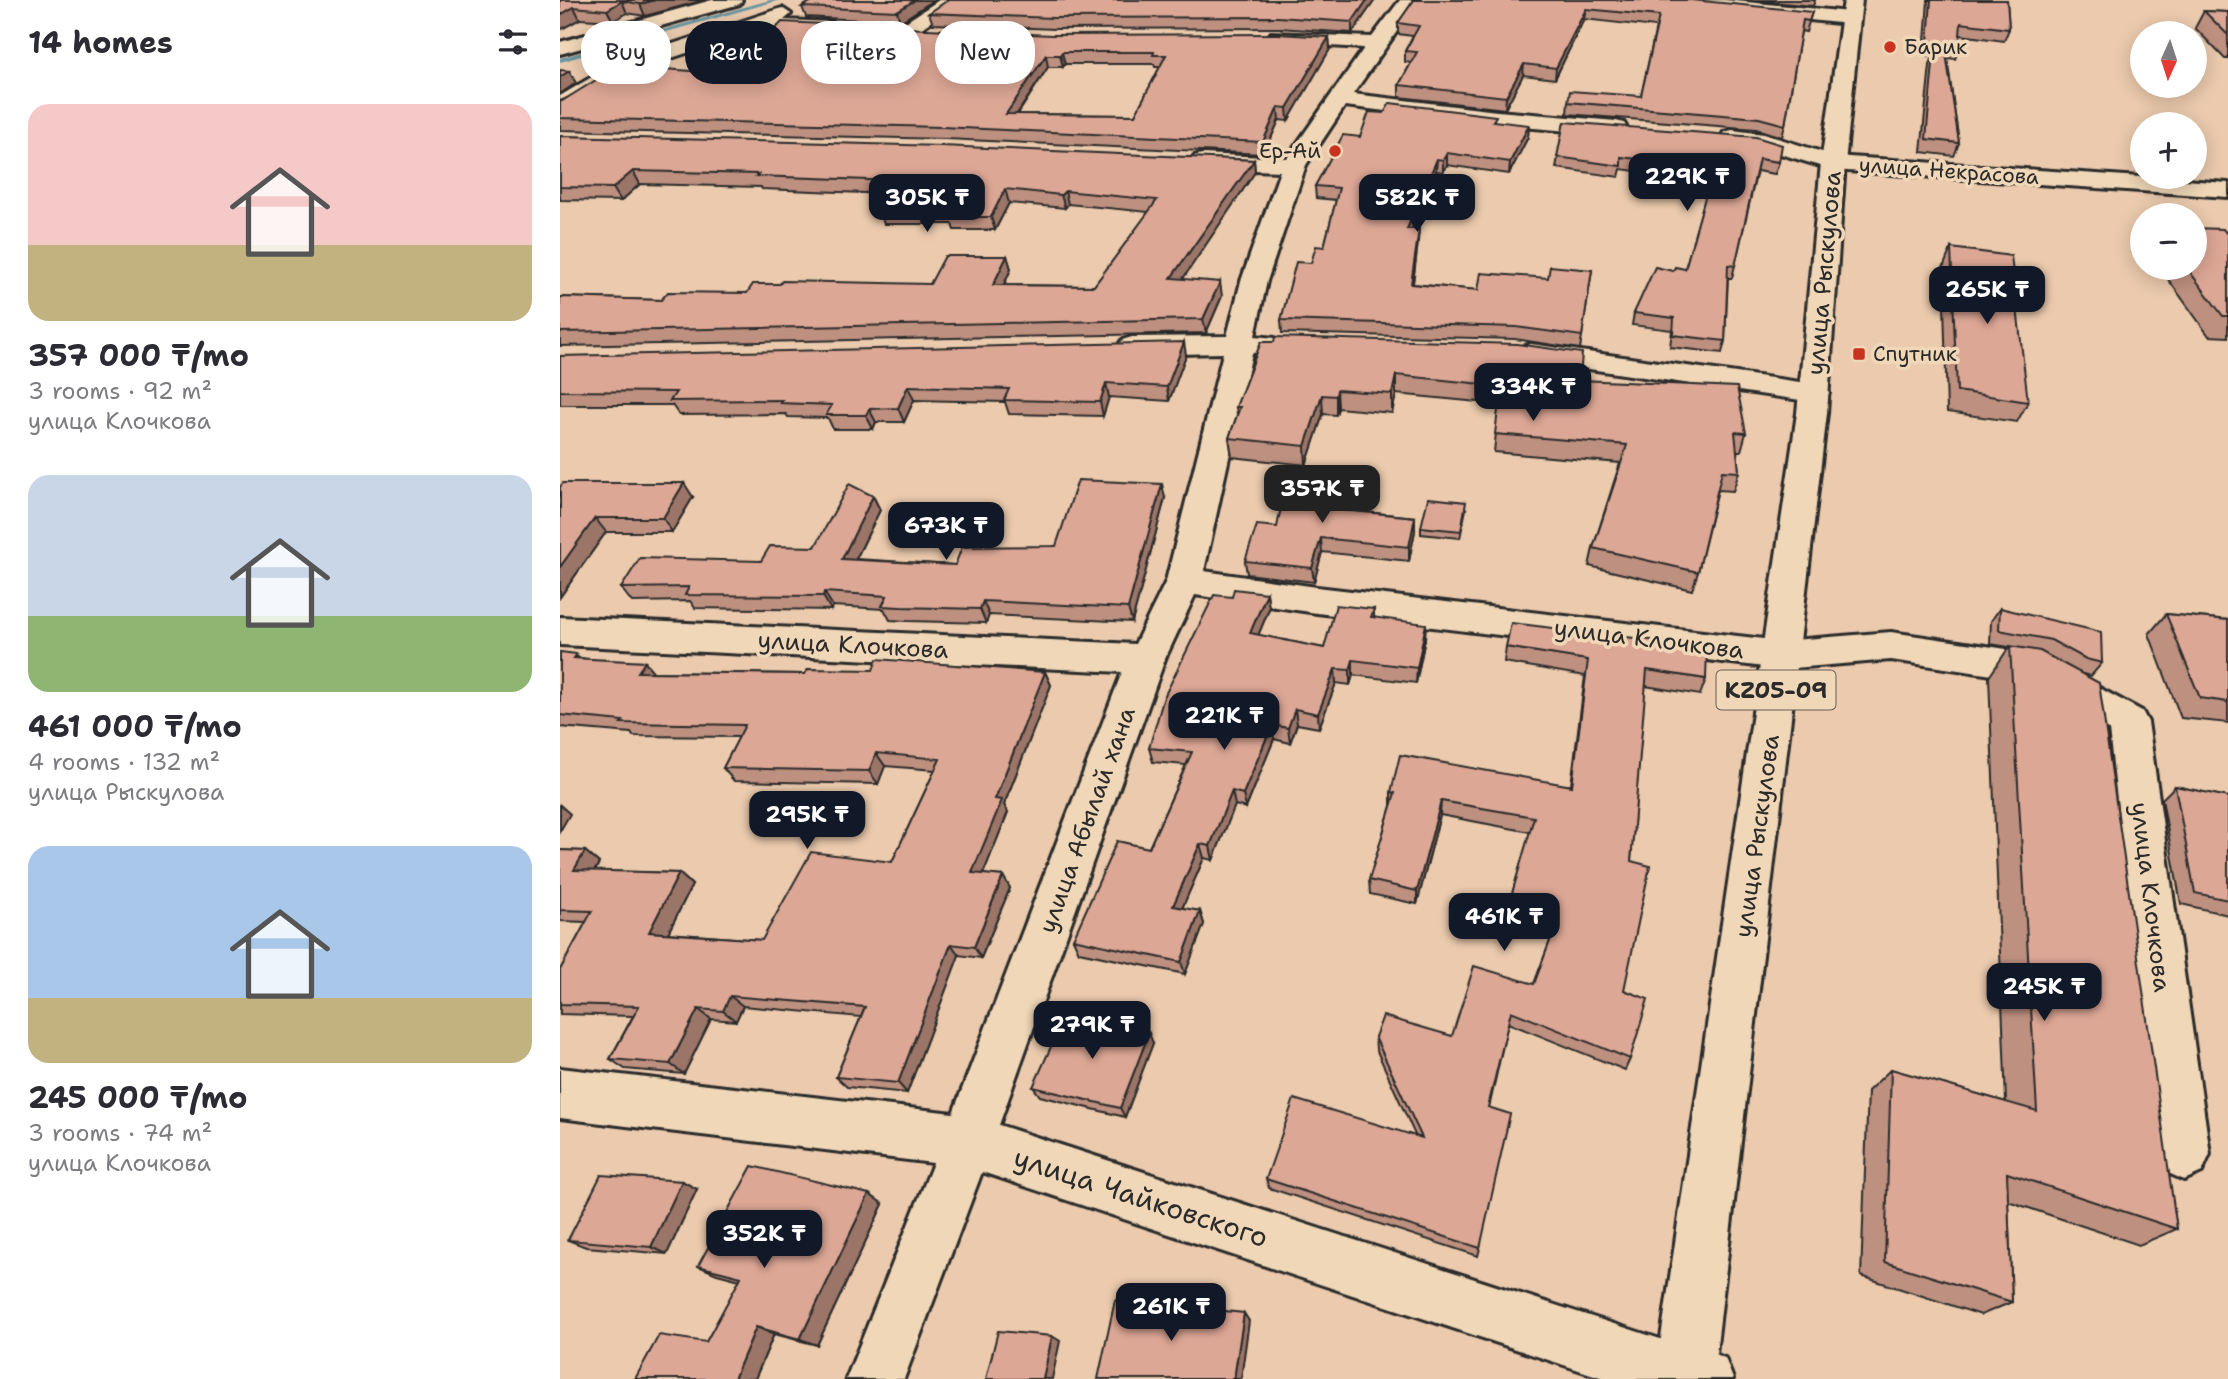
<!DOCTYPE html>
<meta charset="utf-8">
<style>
:root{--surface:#fff;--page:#f7f7f7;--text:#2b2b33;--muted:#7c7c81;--accent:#111827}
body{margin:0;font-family:"Shantell Sans",sans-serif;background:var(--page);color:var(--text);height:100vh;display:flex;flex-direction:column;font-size:26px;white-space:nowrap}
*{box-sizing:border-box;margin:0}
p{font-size:23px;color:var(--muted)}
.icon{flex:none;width:38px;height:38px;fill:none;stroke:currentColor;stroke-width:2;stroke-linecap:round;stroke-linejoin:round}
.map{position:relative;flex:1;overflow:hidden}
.panel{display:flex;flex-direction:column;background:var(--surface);width:560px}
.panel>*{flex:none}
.top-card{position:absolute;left:21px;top:21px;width:665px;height:63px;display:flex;gap:14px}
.needle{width:46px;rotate:183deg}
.tools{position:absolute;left:1570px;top:21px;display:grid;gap:14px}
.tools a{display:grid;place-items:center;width:77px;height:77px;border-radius:50%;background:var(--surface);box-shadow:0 4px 18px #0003;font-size:35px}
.price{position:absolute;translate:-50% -60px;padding:0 16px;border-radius:14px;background:var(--accent);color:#fff;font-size:23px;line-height:46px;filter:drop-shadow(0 2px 4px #0008)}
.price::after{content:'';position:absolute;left:50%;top:42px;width:21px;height:16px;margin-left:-10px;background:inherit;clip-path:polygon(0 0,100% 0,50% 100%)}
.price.current{background:#222;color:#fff}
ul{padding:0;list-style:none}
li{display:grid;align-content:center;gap:14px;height:371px;padding:0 28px}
li span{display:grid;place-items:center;height:217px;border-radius:21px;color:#555}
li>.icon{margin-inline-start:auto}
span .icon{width:126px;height:126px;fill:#fffc;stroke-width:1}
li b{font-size:30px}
h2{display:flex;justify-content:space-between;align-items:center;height:84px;padding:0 28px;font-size:30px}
.tag{padding:0 24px;border-radius:28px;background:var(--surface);box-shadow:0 4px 18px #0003;font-size:24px;line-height:63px}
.tag.current{background:var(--accent);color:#fff}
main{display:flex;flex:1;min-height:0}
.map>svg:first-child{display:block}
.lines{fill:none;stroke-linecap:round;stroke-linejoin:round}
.stream{fill:#6896a1;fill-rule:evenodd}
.minor-casing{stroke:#2b2b2b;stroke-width:6}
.major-casing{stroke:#2b2b2b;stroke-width:6}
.minor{fill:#efd7b7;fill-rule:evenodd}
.major{fill:#efd7b7;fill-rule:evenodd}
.wall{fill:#be9080;stroke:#2b2b2b;stroke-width:2;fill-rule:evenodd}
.shaded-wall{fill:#9b7568;stroke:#2b2b2b;stroke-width:2}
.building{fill:#dda795;stroke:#2b2b2b;stroke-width:2;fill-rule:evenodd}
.poi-dot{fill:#c8321e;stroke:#efd7b7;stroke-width:2.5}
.labels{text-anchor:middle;stroke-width:7;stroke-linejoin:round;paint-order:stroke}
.far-poi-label{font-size:21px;fill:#2b2b2b;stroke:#efd7b7;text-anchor:start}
.far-street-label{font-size:21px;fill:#2b2b2b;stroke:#efd7b7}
.shield{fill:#efd7b7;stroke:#665f55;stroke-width:2}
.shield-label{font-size:23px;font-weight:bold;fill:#2b2b2b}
.street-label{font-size:24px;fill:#2b2b2b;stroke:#efd7b7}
.near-street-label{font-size:28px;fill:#2b2b2b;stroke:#efd7b7}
</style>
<main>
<section class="panel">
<h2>14 homes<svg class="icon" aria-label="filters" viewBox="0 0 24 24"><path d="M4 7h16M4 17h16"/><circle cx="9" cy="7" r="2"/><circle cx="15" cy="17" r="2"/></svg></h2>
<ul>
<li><span style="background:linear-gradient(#f6c9c9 65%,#c2b280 0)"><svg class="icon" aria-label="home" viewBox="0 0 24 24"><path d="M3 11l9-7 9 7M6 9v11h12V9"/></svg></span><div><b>357 000 ₸/mo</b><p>3 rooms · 92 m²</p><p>улица Клочкова</p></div></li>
<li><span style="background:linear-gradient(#c9d6e8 65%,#8fb573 0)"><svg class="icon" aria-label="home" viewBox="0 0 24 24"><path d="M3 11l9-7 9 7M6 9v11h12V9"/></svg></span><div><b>461 000 ₸/mo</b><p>4 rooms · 132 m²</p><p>улица Рыскулова</p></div></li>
<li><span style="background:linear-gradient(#a9c7e8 70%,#c2b280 0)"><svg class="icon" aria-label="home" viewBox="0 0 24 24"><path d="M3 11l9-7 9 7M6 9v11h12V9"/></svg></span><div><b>245 000 ₸/mo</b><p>3 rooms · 74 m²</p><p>улица Клочкова</p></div></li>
</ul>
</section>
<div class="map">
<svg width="1668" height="1379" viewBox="0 0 1668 1379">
<rect width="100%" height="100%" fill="#ebcaad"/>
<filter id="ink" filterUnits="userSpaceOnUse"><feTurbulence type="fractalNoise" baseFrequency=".0143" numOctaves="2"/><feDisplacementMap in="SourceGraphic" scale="14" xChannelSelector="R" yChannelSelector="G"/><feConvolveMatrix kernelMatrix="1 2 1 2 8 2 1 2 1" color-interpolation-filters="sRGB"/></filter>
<g filter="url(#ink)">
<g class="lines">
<path class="stream" d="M210,0H220L0,62V58Z"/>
<defs>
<g id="minor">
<path d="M152,0H182L180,4L0,54V42Z"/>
<path d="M379,0H401L352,35H338L335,31L338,27Z"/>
<path d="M840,0H859L793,94L937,111L1056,121L1064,123L1067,128L1064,133L1056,135L937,125L785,106L746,165L707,281L695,336L715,338L719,344L715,350L692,353L644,571L757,587L1221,641L1331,632L1467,652L1480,656L1582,711L1588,722L1650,1154L1642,1172L1624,1180L1606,1172L1598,1154L1549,730L1459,679L1331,660L1221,669L757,613L635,595L605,659L439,1125L1125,1347L1144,1350L1165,1358L1173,1379H1046L422,1172L344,1379H286L373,1163L0,1118V1068L393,1113L562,672L0,645V617L575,644L606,581L663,353L572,355L562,352L558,346L562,340L572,337L667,336L681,281L720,171L642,168L634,166L630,161L634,156L642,154L727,158L804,48L718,43L711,41L708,37L711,33L812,37Z"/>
<path d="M1100,0H1165L1289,12L1298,18L1289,24L1109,6Z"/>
<path d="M222,8L231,14L224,20L273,22L283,28L273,34L197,30L87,66L34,92L8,111L0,112V96L45,69L73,57Z"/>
<path d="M1172,130L1204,134L1275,156L1668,183V197L1273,170L1194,146L1164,142L1161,137L1164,132Z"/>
<path d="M971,344L1254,384L1265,387L1269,393L1265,399L1254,402L961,359L957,353L961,347Z"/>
</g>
<path id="major" d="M1284,0H1302L1285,163L1267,413L1153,1379H1095L1237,413L1261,163Z"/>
</defs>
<use href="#minor" class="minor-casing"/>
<use href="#major" class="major-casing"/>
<use href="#minor" class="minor"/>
<use href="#major" class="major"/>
</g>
<g class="wall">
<path d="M0,0H145L85,16L67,13L53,21L20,19Z"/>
<path d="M254,0H374L340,22L246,17L242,7Z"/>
<path d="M815,0L792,33L719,28L495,29L373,24L369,13Z"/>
<path d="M854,0L1252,12L1246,32L1241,31L1225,125L1222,137L1196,129L1007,114L1008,102L1081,96L1096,27L1024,19L995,79L963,75L945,109L839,97V85L851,63L845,62V51L853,36L838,34V23Z"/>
<path d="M1192,0H1255L1253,6Z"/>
<path d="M1368,0H1447L1449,29L1444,41L1400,35L1399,48L1395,59L1387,58L1399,143L1394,156L1361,152L1370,65L1373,56L1364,55Z"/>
<path d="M1644,11L1668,12V59H1665L1635,28Z"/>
<path d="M492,35L769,37L770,49L728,121L719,120L704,154L386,139L0,130V101L62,76L172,74ZM505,64H594L595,67H600L575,115L458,114L488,67H503Z"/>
<path d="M1004,122L1219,162L1215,174L1197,171L1172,278H1168L1165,341L1162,353L1110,347L1112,330L1072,325L1074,313L1113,271L1125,269L1150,181L1061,169L1059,177L996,168Z"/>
<path d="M969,125L968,137L949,174L887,165L883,172L876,171L852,229L858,242L853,284L918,290L988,278L1032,270L1020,349L955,339L722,333L721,320L751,263L764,247L776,200L756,198L755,186L800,137Z"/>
<path d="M0,136L694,160L695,172L622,279L662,296L646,333L0,346V297L101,300L187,293L370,284L447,256L451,269L444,285L534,286L589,212L508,204L505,208L449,203L435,230H394L392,224H324L319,211L330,194L202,189L201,187L80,184L61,201L0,200Z"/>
<path d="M1668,235V337L1649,336L1600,268H1634Z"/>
<path d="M1391,248L1468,402L1457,422L1387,412L1383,268Z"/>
<path d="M701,342L1020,380L1186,433L1181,451H1177L1179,472L1173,491L1158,490L1138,572L1132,590L1029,566L1033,548L1060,463L934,452L939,404L836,394L832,413L778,408L776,415L763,414L746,465L672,457L669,438L677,415L676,407Z"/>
<path d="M626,355L609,401L549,397L543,416L449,414L445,402L354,400L344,422H316L313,429H273L268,418L228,417L226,414L119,415L112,405H0V356Z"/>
<path d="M0,487L133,497L112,532H46L0,597Z"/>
<path d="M788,495L786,510L855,517V531L849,561L762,552L754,582L687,574L685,561L717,527Z"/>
<path d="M313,496L320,510L296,559L395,565L496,546L605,498L572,622L429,615L426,623L347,621L330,620L324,609L273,606L271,610L135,608L130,601L72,602L61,588L201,561L255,547Z"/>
<path d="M906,509L900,538L861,534V527Z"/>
<path d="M707,593L709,609L698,635L764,648L814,609V617L865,639L856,683L793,675L790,685L776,683L759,728L737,724L730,743L714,739L686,808L675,805L653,860L644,858L622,908L640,911L644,924L625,974L519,952L513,939L589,848L626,765L593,762L589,748L672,597Z"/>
<path d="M1440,608L1542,663L1531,676L1523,674L1617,1229L1579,1245L1448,1201L1452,1302L1421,1315L1301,1276L1308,1091L1331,1069L1446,1102L1429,677L1449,647L1430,644L1431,621Z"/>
<path d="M1606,614L1668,620V723L1621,718L1589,634Z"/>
<path d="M946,647L1146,679L1140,695L1085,686L1071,861L1064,990L1070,1059L1065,1070L948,1023L929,1108L920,1248L918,1256L709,1188L706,1179L856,1137L816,1049L815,1037L892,1036L974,984L991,938L945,924L947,911L970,832L880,815L857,904L810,894L809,880L831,806V792L1011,785L1025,676L944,662Z"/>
<path d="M0,652L21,658L93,672L245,674L485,672L491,685L444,805L448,812L423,874L443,876L450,888L421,958L399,955L347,1093L287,1087L276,1077L301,1017L183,1006L176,1021L151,1019L124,1074L65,1069L50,1059L73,1016L0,1014V970L26,922L0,921V850L25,851L39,863L35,871L119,873L132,885L108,933L202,940L332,862L375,770L325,766L318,784L174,781L163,768L179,737L73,736L71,733L0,727Z"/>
<path d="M1615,786L1668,797V915L1621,904L1602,799Z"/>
<path d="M593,1043L565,1117L480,1096L473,1087Z"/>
<path d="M137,1189L107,1254L26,1247L8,1240Z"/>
<path d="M309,1194L323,1204L257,1345L214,1334L195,1379H75L146,1342L180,1280L157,1274L138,1266Z"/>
</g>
<g class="shaded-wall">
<path d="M95,0H145L85,16L80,4Z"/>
<path d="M355,0H374L340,22L337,11Z"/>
<path d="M807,0H815L792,33V22Z"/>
<path d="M62,1L67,13L53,21L47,10Z"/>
<path d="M14,7L20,19L0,30V15Z"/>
<path d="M1026,9L1024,19L995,79L996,68Z"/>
<path d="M769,37L770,49L728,121L727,108Z"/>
<path d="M502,52L505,64L503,67L500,55Z"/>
<path d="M486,55L488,67L449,126L446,114Z"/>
<path d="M964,64L963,75L945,109L946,97Z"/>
<path d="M9,71L16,83L0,94V77Z"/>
<path d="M718,107L719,120L704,154L703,142Z"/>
<path d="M969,125L968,137L949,174L950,162Z"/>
<path d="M887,153V165L883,172V160Z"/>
<path d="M877,159L876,171L847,241V229Z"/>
<path d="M694,160L695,172L614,292L611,278Z"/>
<path d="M73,171L80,184L61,201L53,188Z"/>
<path d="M445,189L449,203L435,230L431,217Z"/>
<path d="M505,191L508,204L505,208L501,195Z"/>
<path d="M859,229L858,242L851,297V284Z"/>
<path d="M447,256L451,269L437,299L433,285Z"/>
<path d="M660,282L662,296L646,333L643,319Z"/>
<path d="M624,342L626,355L609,401L607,387Z"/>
<path d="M836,375V394L832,413V394Z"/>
<path d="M546,383L549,397L543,416L540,402Z"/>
<path d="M348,386L354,400L344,422L338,408Z"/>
<path d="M777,390L778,408L776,415V396Z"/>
<path d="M762,395L763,414L746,465L745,446Z"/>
<path d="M309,409L316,422L313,429L306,415Z"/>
<path d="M787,481L788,495L784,524L783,510Z"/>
<path d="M124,483L133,497L112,532L103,518Z"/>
<path d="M602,484L605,498L572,622L568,608Z"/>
<path d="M313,496L320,510L289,573L282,559Z"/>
<path d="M855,517V531L849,561V547Z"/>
<path d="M35,518L46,532L0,597V567Z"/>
<path d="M761,538L762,552L754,582L752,568Z"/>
<path d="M264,592L273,606L271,610L263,596Z"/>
<path d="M707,593L709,609L693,648L690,633Z"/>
<path d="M423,601L429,615L426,623L420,609Z"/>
<path d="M866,624L865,639L856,683L857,668Z"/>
<path d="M793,660V675L790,685V670Z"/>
<path d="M85,662L96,675L78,672Z"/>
<path d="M775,669L776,683L759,728L758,714Z"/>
<path d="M485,672L491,685L444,805L448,812L419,884L412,873L435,799Z"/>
<path d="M735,709L737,724L730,743L728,728Z"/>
<path d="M712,725L714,739L686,808L683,794Z"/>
<path d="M316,753L325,766L318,784L309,771Z"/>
<path d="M672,791L675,805L653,860L650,846Z"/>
<path d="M881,801L880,815L857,904V891Z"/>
<path d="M0,805L10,814L0,831Z"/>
<path d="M640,844L644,858L618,918L613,906Z"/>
<path d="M25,851L39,863L28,882L14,870Z"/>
<path d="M119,873L132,885L103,943L89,932Z"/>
<path d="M443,876L450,888L421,958L414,947Z"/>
<path d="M640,911L644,924L625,974L621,962Z"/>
<path d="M391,944L399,955L347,1093L338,1083Z"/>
<path d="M170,996L183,1006L176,1021L163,1011Z"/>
<path d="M138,1009L151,1019L124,1074L110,1064Z"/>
<path d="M589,1033L593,1043L565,1117L560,1108Z"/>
<path d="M122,1181L137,1189L107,1254L91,1247Z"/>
<path d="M309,1194L323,1204L257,1345L240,1339Z"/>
<path d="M684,1313L689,1321L681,1379H674Z"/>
<path d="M196,1327L214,1334L195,1379H174Z"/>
<path d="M492,1336L500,1341L492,1379H483Z"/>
</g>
<g class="building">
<path d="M0,0H95L80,4L62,1L47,10L14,7L0,15Z"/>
<path d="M254,0H355L337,11L242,7Z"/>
<path d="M388,0H807L792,22L718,17L493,18L369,13Z"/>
<path d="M854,0H1132L1252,12L1249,21L1243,20L1225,125L1199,118L1008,102L1010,91L1081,96L1099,16L1026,9L996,68L964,64L946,97L839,85L857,52L845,51L859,26L838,23Z"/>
<path d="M1371,0H1447L1449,29L1401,23L1399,48L1368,43Z"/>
<path d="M1644,11L1668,12V35Z"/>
<path d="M222,22L492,35L718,34L769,37L727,108L718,107L703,142L382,127L0,118V101H2L44,75L62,76L77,67L172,74ZM502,52H594L593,55H606L575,115L446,114L486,55H500Z"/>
<path d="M1374,53H1386L1399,143L1366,139Z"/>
<path d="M0,70L9,71L0,77Z"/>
<path d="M830,103L936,116L933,121L969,125L950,162L887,153L883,160L877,159L847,229H859L851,284L918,290L921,273L988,278L990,266L1032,270L1022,336L956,327L721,320L736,262L751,263L756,246L764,247L779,188L755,186L783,135L800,137L809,112L824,113Z"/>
<path d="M1004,122L1196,137L1222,145L1219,162L1199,159L1175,266L1168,265L1165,341L1113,335L1114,318L1074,313L1095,267L1113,271L1115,267L1125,269L1153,169L1061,157V166L997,157Z"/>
<path d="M0,136L382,146L694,160L611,278L660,282L643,319L0,332V297L101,300L108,292L187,293L193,284H220L222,281L370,284L385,256H447L433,285L534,286L597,200L505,191L501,195L445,189L431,217H390L393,211H319L338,181L196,176L198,174L73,171L53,188L0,187Z"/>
<path d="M1634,228L1663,229L1668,235V316H1663L1627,268H1634Z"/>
<path d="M1391,248L1451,256L1468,402L1397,391Z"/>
<path d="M715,337L957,344L1022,353L1020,380L1177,387L1186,433L1175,432L1179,472L1162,471L1138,572L1033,548L1067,445L935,434L941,386L836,375L832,394L777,390L776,396L762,395L745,446L669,438L680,407H676L701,342H714Z"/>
<path d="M624,342L607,387L546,383L540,402L444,400L449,389L348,386L338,408L309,409L306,415H266L272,405L220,403L222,400L110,401L116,392L0,391V356Z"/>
<path d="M727,478L787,481L783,510L855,517L849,547L761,538L752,568L685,561L697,525L717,527Z"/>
<path d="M518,480L602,484L568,608L423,601L420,609L340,607L322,606L327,596L264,592L263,596L125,595L129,587L61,588L80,558L201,561L210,546L255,547L289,484L313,496L282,559L395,565L402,547L496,546Z"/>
<path d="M3,483H124L103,518H35L0,567V487Z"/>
<path d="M868,498L906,502L901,531L861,527Z"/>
<path d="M674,589L707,593L690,633L764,648L776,605L814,609L811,617L866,624L857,668L793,660L790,670L775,669L758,714L735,709L728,728L712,725L683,794L672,791L650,846L640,844L613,906L640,911L621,962L513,939L557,841L589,848L632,752L589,748L604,697L654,595L672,597Z"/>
<path d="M1440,608L1541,632L1542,663L1526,659L1491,640L1439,630Z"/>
<path d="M1606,614L1668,620V702L1640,698Z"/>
<path d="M951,623L1147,647L1146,679L1087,670L1071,861L1090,866L1064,990L1088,999L1070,1059L951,1011L928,1107L950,1114L920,1248L706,1179L734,1099L862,1138L815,1037L823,1016L892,1036L914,966L974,984L996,925L947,911L974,817L881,801L857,891L809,880L835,793L831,792L840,755L1012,786L1028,660L946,647Z"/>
<path d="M1450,646L1480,651L1539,683L1617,1229L1447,1173L1452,1302L1325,1262L1331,1069L1477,1111Z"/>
<path d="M0,652L17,654L14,658L85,662L78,672L245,674L248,669L313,670L317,659L485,672L435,799L442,800L412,873L443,876L414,947L391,944L338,1083L276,1077L305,1007L170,996L163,1011L138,1009L110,1064L50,1059L79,1006L0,1004V970L32,911L0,910V850L25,851L14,870L119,873L89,932L202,940L251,852L332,862L380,759L316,753L309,771L163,768L185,725L61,723L63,721L0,715Z"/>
<path d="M1615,786L1668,797V900L1635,893Z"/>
<path d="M506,1013L589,1033L560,1108L473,1087Z"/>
<path d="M192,1166L309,1194L240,1339L196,1327L174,1379H75L99,1335L146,1342L181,1277L138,1266Z"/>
<path d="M41,1175L122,1181L91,1247L8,1240Z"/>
<path d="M555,1300L684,1313L674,1379H538Z"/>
<path d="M438,1331L492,1336L483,1379H426Z"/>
</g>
</g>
<g class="poi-dot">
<circle cx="1330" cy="47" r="7"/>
<circle cx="775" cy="151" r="7"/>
<rect x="1292" y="347" width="14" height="14" rx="3.5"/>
</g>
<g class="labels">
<g class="far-poi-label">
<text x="1344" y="54">Барик</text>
<text x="761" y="158" text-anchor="end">Ер-Ай</text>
<text x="1313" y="361">Спутник</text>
</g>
<g class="far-street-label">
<text transform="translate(1389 171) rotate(4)" y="7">улица Некрасова</text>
</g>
<rect class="shield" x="1156.5" y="670.5" width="119" height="39" rx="5"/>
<g class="shield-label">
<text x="1216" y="698">KZ05-09</text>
</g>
<g class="street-label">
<text transform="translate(1264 273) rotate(-85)" y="8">улица Рыскулова</text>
<text transform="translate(1089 639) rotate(7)" y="8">улица Клочкова</text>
<text transform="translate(293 645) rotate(3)" y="8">улица Клочкова</text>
<text transform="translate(527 820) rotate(-70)" y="8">улица Абылай хана</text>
<text transform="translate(1197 836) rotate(-82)" y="8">улица Рыскулова</text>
<text transform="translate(1591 897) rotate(83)" y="8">улица Клочкова</text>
</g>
<g class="near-street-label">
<text transform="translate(581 1197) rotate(18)" y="10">улица Чайковского</text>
</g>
</g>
</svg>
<div class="tools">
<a><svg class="needle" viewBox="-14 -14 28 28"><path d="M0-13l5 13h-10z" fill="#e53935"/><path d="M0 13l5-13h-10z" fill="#7c7c81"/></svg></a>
<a>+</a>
<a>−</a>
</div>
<b class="price" style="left:1127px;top:213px">229K ₸</b>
<b class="price" style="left:367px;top:234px">305K ₸</b>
<b class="price" style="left:857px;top:234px">582K ₸</b>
<b class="price" style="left:1427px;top:326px">265K ₸</b>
<b class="price" style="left:973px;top:423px">334K ₸</b>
<b class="price current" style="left:762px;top:525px">357K ₸</b>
<b class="price" style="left:386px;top:562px">673K ₸</b>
<b class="price" style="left:664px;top:752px">221K ₸</b>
<b class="price" style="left:247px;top:851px">295K ₸</b>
<b class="price" style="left:944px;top:953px">461K ₸</b>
<b class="price" style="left:1484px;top:1023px">245K ₸</b>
<b class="price" style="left:532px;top:1061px">279K ₸</b>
<b class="price" style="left:204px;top:1270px">352K ₸</b>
<b class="price" style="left:611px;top:1343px">261K ₸</b>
<div class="top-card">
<a class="tag">Buy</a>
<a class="tag current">Rent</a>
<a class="tag">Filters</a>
<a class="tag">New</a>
</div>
</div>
</main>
